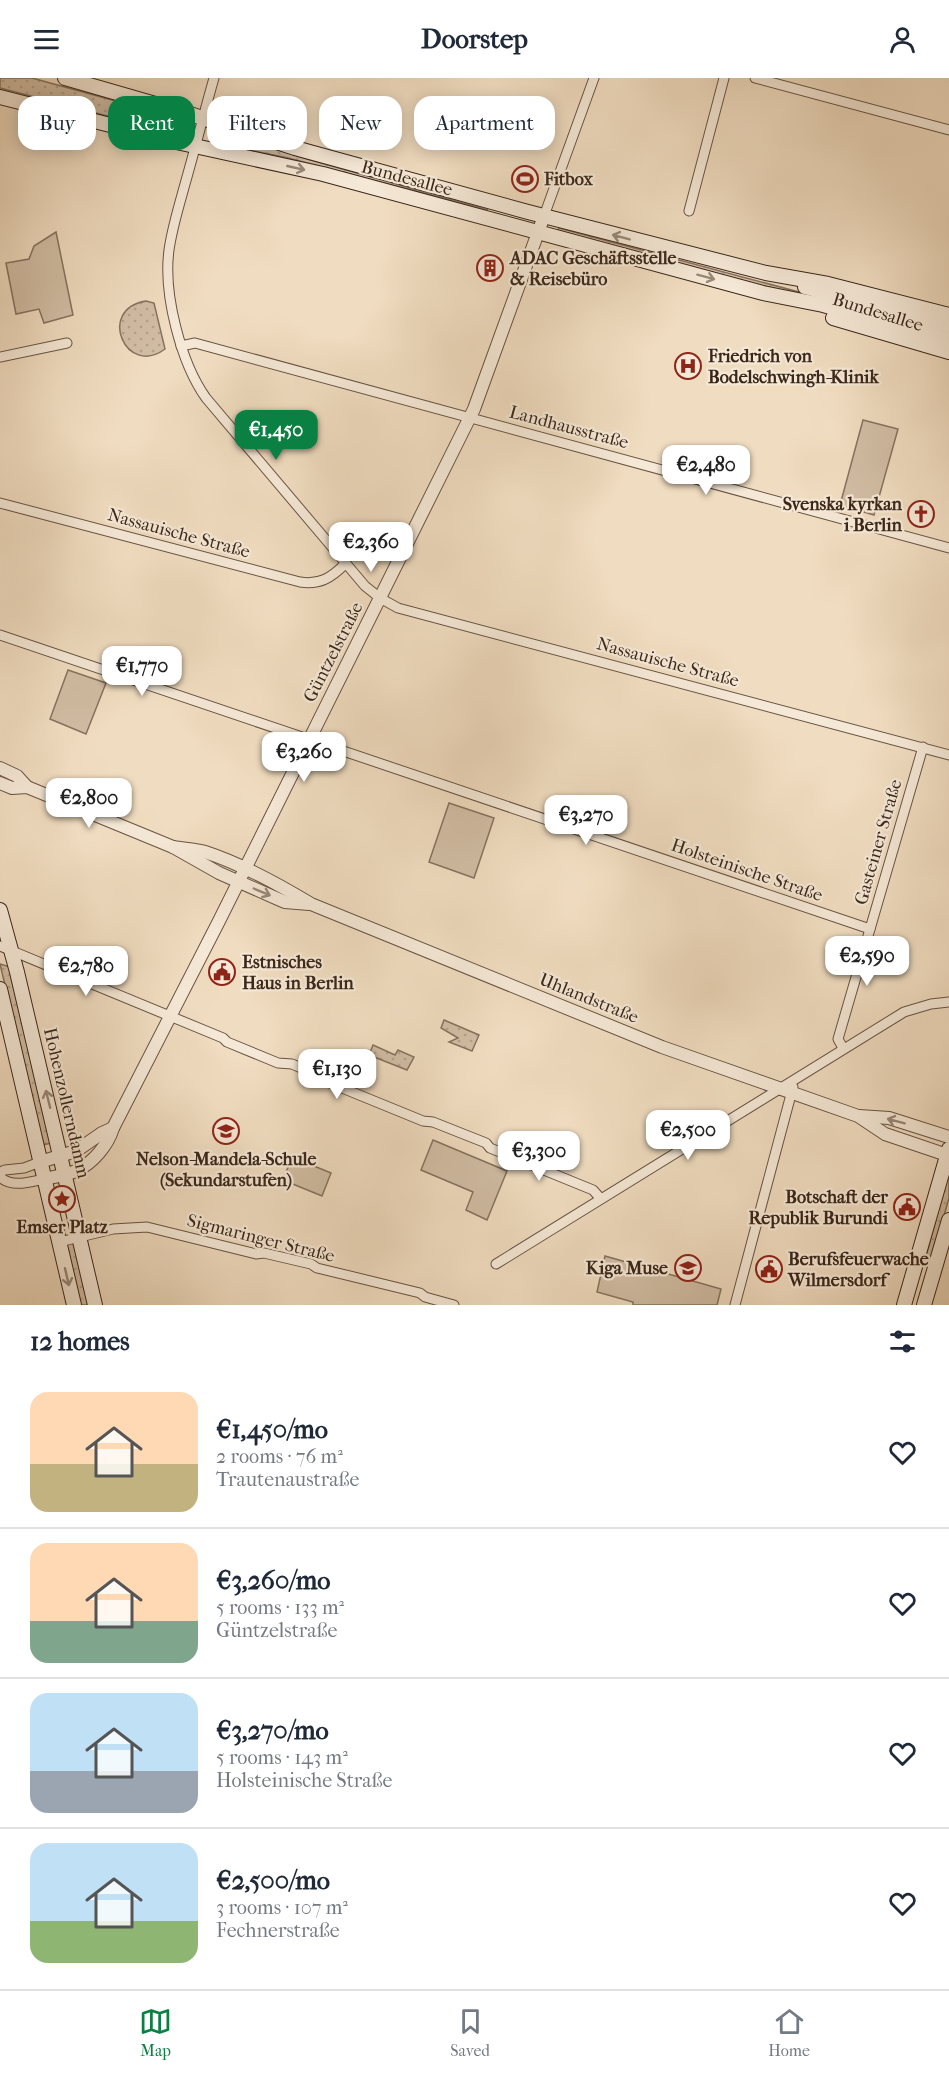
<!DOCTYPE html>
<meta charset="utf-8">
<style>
:root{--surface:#fff;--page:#f6f6f7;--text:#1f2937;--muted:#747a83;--line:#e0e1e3;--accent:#0b8043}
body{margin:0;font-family:"IM FELL French Canon",serif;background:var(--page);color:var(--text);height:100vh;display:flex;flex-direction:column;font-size:22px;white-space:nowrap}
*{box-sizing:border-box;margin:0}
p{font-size:20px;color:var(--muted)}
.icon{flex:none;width:33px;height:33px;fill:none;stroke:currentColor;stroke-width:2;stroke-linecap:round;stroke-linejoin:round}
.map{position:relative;height:1227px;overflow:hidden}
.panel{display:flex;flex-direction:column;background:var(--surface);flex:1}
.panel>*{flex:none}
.top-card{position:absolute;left:18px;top:18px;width:600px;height:54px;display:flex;gap:12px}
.price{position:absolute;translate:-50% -51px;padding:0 14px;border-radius:12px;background:#fff;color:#222;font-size:20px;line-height:39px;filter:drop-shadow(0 2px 3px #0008)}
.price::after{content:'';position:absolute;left:50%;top:36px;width:18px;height:14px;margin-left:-9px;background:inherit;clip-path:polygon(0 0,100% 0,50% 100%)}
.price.on{background:var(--accent);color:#fff}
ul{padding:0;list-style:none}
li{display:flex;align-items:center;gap:18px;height:150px;padding:0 30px}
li+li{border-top:2px solid var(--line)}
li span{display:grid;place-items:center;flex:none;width:168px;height:120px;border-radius:18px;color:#555}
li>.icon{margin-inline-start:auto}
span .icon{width:72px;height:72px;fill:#fffc;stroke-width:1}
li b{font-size:26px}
h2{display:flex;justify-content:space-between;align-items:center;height:72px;padding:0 30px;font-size:26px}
.tag{padding:0 21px;border-radius:18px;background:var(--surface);box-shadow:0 3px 15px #0003;font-size:21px;line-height:54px}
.tag.on{background:var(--accent);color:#fff}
header{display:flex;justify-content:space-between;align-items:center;height:78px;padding:0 30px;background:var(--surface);font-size:27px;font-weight:700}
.tabs{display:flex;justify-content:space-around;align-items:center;height:84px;border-top:2px solid var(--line);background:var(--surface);font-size:16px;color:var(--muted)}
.tabs a{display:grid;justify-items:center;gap:3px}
.tabs .on{color:var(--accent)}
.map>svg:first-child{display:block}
.grass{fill:url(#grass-dots);stroke:#86725f;stroke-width:1.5}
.green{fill:#d1bda4;stroke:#86725f;stroke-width:1.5}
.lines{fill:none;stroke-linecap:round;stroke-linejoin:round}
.minor-casing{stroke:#685444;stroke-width:11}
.tertiary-casing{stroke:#685444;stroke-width:14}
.secondary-casing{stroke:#3b271a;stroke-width:16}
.minor{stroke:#f5e8d6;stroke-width:9}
.tertiary{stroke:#f5e8d6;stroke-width:12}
.secondary{stroke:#f5e8d6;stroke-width:14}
.oneway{stroke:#988878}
.labels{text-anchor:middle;stroke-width:4.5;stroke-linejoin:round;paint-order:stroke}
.street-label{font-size:18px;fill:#3b271a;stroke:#f5e8d6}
.poi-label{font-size:18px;font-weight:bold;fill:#3b271a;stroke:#f5e8d6;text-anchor:start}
</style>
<header><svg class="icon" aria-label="menu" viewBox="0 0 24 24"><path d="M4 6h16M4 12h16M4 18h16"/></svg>Doorstep<svg class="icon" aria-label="person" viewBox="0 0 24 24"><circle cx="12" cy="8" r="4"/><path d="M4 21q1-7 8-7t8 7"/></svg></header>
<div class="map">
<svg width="949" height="1227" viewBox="0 0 949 1227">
<defs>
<pattern id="grass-dots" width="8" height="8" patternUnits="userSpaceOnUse" patternTransform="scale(1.5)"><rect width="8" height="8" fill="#d1bda4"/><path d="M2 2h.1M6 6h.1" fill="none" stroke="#b4a28d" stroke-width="1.8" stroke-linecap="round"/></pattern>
</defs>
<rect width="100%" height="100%" fill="#f0dcc0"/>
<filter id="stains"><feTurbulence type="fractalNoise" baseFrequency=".00333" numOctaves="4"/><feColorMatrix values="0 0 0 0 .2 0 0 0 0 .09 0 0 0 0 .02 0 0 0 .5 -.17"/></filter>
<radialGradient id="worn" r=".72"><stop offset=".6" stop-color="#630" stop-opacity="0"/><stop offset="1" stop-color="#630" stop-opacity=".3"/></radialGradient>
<g class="grass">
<path d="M0,0H32L185,42L180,57L0,10Z"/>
<path d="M218,53L307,81L488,132L288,80L215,65Z"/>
<path d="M559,150L949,254V257L557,153Z"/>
<path d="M146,223L154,225L165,271C126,300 96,231 146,223Z"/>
<path d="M0,886L10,889L51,1065L43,1067Z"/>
<path d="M444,942L479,957L472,973L449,964L458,960L441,950Z"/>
<path d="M373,967L395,977L398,972L414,979L407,992L369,977Z"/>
<path d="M947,1100L949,1101V1120L931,1184L925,1182Z"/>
<path d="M74,1164L89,1227H80L66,1166Z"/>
</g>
<g class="green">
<path d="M56,154L73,237L44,245L39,231L16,236L6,185L29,181L34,168Z"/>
<path d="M863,342L898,351L874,437L840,427Z"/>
<path d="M68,592L106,605L86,656L50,641Z"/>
<path d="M449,725L494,740L474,800L429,784Z"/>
<path d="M433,1062L507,1093L487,1142L466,1132L473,1114L421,1092Z"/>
<path d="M292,1079L331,1095L322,1118L283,1102Z"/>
<path d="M605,1178L721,1211L717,1227H633V1224L597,1214Z"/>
</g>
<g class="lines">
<defs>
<g id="minor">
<path d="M214,0C204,35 195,71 185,106C179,128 172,150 169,172C163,216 181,285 206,320L365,508L380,520L398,530L949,677"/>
<path d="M755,0L949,52"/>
<path d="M689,133L724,0"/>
<path d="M544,138L594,0"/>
<path d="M181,268L195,265L949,470"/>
<path d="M0,279L67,265"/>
<path d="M0,425L300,504C320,507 331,500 345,486"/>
<path d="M0,557L870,851"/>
<path d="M0,868L223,960L227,964L278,985L292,986L322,999L325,1003L423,1043L433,1044L486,1065L490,1070L593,1112L601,1121"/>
<path d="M843,970L838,961L923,669"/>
<path d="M0,1094L5,1092L24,1090L40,1084"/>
<path d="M0,1099C11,1110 30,1104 44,1101"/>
<path d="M59,1164L113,1151L147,1149L256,1176L264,1175L311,1186L317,1190L420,1215L425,1219L454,1227"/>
<path d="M496,1186L904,934L931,926L949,924"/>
<path d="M735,1227L793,1009"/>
</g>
<g id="tertiary">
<path d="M0,690L17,698L27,709"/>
<path d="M0,705L12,710L27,709L173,769L219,795L278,821L285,824L309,826"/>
<path d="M173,769C184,771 195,771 205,774C242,786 278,806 311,826L662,969L858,1038L885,1056L947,1077"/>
<path d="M859,1038L889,1040L949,1059"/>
<path d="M40,1084L76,1073L102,1055L113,1050"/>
<path d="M44,1101C54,1099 67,1097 76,1093C93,1085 108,1067 113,1050L219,843L474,331L544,138"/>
</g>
<g id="secondary">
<path d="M65,0L190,36L295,70L528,134L766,195L828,206L949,237"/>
<path d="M0,19L181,65L323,96L763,215L823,227L949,262"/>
<path d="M805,209L949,248"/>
<path d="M833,240L949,274"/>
<path d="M0,832L17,894L95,1227"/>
<path d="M0,911L74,1227"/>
<path d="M904,1227L949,1071"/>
<path d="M924,1227L949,1142"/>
</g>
</defs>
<use href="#minor" class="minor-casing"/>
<use href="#tertiary" class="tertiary-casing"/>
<use href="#secondary" class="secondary-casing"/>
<use href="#minor" class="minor"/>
<use href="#tertiary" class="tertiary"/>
<use href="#secondary" class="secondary"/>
</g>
<defs><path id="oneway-shaft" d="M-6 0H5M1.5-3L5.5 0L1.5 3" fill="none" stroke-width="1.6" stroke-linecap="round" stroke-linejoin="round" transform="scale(1.5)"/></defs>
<g class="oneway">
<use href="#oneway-shaft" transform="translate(296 90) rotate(13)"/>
<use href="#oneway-shaft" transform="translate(621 159) rotate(-165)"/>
<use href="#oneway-shaft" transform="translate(706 199) rotate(15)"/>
<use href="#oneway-shaft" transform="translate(262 814) rotate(23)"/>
<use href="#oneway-shaft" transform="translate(48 1021) rotate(-104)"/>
<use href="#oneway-shaft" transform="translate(896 1043) rotate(-165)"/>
<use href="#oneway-shaft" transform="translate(67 1199) rotate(77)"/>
</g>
<defs>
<symbol id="stadium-ring" viewBox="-11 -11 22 22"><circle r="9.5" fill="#f5e8d6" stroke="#8f2418" stroke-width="1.5"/><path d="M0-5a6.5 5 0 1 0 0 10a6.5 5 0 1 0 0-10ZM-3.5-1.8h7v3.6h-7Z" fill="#8f2418"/></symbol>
<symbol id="building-ring" viewBox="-11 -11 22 22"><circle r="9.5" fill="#f5e8d6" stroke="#8f2418" stroke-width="1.5"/><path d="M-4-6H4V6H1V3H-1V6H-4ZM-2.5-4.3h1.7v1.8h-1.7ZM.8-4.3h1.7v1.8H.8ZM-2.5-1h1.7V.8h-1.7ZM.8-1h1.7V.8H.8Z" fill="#8f2418"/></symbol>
<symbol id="hospital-ring" viewBox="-11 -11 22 22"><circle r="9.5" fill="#f5e8d6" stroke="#8f2418" stroke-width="1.5"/><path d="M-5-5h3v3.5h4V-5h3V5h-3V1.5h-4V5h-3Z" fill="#8f2418"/></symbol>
<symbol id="church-ring" viewBox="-11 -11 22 22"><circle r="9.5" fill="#f5e8d6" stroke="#8f2418" stroke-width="1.5"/><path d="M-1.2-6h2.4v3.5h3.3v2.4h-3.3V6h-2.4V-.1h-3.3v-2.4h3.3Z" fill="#8f2418"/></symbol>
<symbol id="civic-ring" viewBox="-11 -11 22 22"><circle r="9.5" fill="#f5e8d6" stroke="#8f2418" stroke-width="1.5"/><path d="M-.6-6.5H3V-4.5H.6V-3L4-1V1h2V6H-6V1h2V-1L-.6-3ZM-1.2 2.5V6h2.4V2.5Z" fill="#8f2418"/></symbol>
<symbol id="school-ring" viewBox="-11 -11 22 22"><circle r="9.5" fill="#f5e8d6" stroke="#8f2418" stroke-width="1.5"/><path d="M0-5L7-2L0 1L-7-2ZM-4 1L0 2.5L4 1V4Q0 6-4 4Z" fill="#8f2418"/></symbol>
<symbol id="sight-ring" viewBox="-11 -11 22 22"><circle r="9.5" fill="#f5e8d6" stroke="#8f2418" stroke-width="1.5"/><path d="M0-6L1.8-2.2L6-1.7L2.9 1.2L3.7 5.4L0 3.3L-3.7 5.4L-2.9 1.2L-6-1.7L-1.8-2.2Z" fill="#8f2418"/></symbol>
</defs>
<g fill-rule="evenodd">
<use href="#stadium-ring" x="510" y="86" width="30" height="30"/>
<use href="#building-ring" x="475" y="175" width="30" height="30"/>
<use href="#hospital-ring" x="673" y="273" width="30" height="30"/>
<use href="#church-ring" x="906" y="421" width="30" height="30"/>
<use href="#civic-ring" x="207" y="879" width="30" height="30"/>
<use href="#school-ring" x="211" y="1038" width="30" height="30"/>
<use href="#sight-ring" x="47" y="1106" width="30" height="30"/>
<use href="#civic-ring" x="892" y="1114" width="30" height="30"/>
<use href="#school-ring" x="673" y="1175" width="30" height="30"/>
<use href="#civic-ring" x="754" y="1176" width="30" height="30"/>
</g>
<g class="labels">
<g class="street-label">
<text transform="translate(407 100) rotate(15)" y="6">Bundesallee</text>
<text transform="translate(878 234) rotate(17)" y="6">Bundesallee</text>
<text transform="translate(569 349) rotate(15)" y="6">Landhausstraße</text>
<text transform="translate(179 455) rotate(15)" y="6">Nassauische Straße</text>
<text transform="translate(333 574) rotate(-63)" y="6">Güntzelstraße</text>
<text transform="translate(668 584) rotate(15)" y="6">Nassauische Straße</text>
<text transform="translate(878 764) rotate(-74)" y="6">Gasteiner Straße</text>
<text transform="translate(747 792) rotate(19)" y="6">Holsteinische Straße</text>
<text transform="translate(589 920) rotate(22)" y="6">Uhlandstraße</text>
<text transform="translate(67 1025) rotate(77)" y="6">Hohenzollerndamm</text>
<text transform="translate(261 1160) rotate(14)" y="6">Sigmaringer Straße</text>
</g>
<g class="poi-label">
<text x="544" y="107">Fitbox</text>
<text x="510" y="186">ADAC Geschäftsstelle<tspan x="510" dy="21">&amp; Reisebüro</tspan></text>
<text x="708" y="284">Friedrich von<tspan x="708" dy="21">Bodelschwingh-Klinik</tspan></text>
<text x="902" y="432" text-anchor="end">Svenska kyrkan<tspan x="902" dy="21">i Berlin</tspan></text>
<text x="242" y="890">Estnisches<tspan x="242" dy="21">Haus in Berlin</tspan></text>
<text x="226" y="1087" text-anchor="middle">Nelson-Mandela-Schule<tspan x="226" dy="21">(Sekundarstufen)</tspan></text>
<text x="888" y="1125" text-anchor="end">Botschaft der<tspan x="888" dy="21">Republik Burundi</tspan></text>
<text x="62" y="1155" text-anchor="middle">Emser Platz</text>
<text x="788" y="1187">Berufsfeuerwache<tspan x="788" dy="21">Wilmersdorf</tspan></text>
<text x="668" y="1196" text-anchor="end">Kiga Muse</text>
</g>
</g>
<rect width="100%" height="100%" filter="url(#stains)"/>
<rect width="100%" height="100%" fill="url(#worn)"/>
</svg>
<b class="price on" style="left:276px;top:383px">€1,450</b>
<b class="price" style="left:706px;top:418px">€2,480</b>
<b class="price" style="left:371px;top:495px">€2,360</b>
<b class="price" style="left:142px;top:619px">€1,770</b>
<b class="price" style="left:304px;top:705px">€3,260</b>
<b class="price" style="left:89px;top:751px">€2,800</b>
<b class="price" style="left:586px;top:768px">€3,270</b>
<b class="price" style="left:867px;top:909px">€2,590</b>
<b class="price" style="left:86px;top:919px">€2,780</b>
<b class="price" style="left:337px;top:1022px">€1,130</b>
<b class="price" style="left:688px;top:1083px">€2,500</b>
<b class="price" style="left:539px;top:1104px">€3,300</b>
<div class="top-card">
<a class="tag">Buy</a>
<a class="tag on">Rent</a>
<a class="tag">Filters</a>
<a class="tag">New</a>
<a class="tag">Apartment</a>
</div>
</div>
<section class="panel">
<h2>12 homes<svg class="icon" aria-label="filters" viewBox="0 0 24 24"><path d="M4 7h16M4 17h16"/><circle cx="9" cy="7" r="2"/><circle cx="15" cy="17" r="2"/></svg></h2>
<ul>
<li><span style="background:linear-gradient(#ffd9b3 60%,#c2b280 0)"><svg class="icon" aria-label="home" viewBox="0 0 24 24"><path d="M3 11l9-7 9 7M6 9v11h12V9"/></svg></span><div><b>€1,450/mo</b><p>2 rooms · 76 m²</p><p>Trautenaustraße</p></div><svg class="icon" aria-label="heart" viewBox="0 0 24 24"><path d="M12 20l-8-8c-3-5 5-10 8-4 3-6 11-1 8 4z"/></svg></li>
<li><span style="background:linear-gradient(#ffd9b3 65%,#7fa58c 0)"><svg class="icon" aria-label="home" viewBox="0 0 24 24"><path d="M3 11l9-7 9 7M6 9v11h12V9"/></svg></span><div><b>€3,260/mo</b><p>5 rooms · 133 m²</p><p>Güntzelstraße</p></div><svg class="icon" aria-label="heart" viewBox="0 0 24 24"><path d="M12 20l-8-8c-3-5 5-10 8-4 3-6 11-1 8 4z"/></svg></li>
<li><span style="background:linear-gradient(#bfe0f5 65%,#9aa5b1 0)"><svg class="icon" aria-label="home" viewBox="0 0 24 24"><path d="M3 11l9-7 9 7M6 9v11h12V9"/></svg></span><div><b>€3,270/mo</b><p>5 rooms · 143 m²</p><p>Holsteinische Straße</p></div><svg class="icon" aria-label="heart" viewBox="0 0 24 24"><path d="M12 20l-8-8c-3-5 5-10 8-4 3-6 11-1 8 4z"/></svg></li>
<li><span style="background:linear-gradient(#bfe0f5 65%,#8fb573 0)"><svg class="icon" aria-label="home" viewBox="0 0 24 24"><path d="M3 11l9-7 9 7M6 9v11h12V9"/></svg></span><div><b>€2,500/mo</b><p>3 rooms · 107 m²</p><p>Fechnerstraße</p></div><svg class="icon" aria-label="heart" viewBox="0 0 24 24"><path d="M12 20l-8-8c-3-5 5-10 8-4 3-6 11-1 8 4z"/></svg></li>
</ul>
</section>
<nav class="tabs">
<a class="on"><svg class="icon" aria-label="map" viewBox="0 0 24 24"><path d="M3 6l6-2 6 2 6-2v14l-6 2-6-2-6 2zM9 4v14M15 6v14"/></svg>Map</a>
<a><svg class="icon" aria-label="saved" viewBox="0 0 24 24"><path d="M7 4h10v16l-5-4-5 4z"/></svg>Saved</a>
<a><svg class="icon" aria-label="home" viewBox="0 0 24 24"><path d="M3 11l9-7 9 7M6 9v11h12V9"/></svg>Home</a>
</nav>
